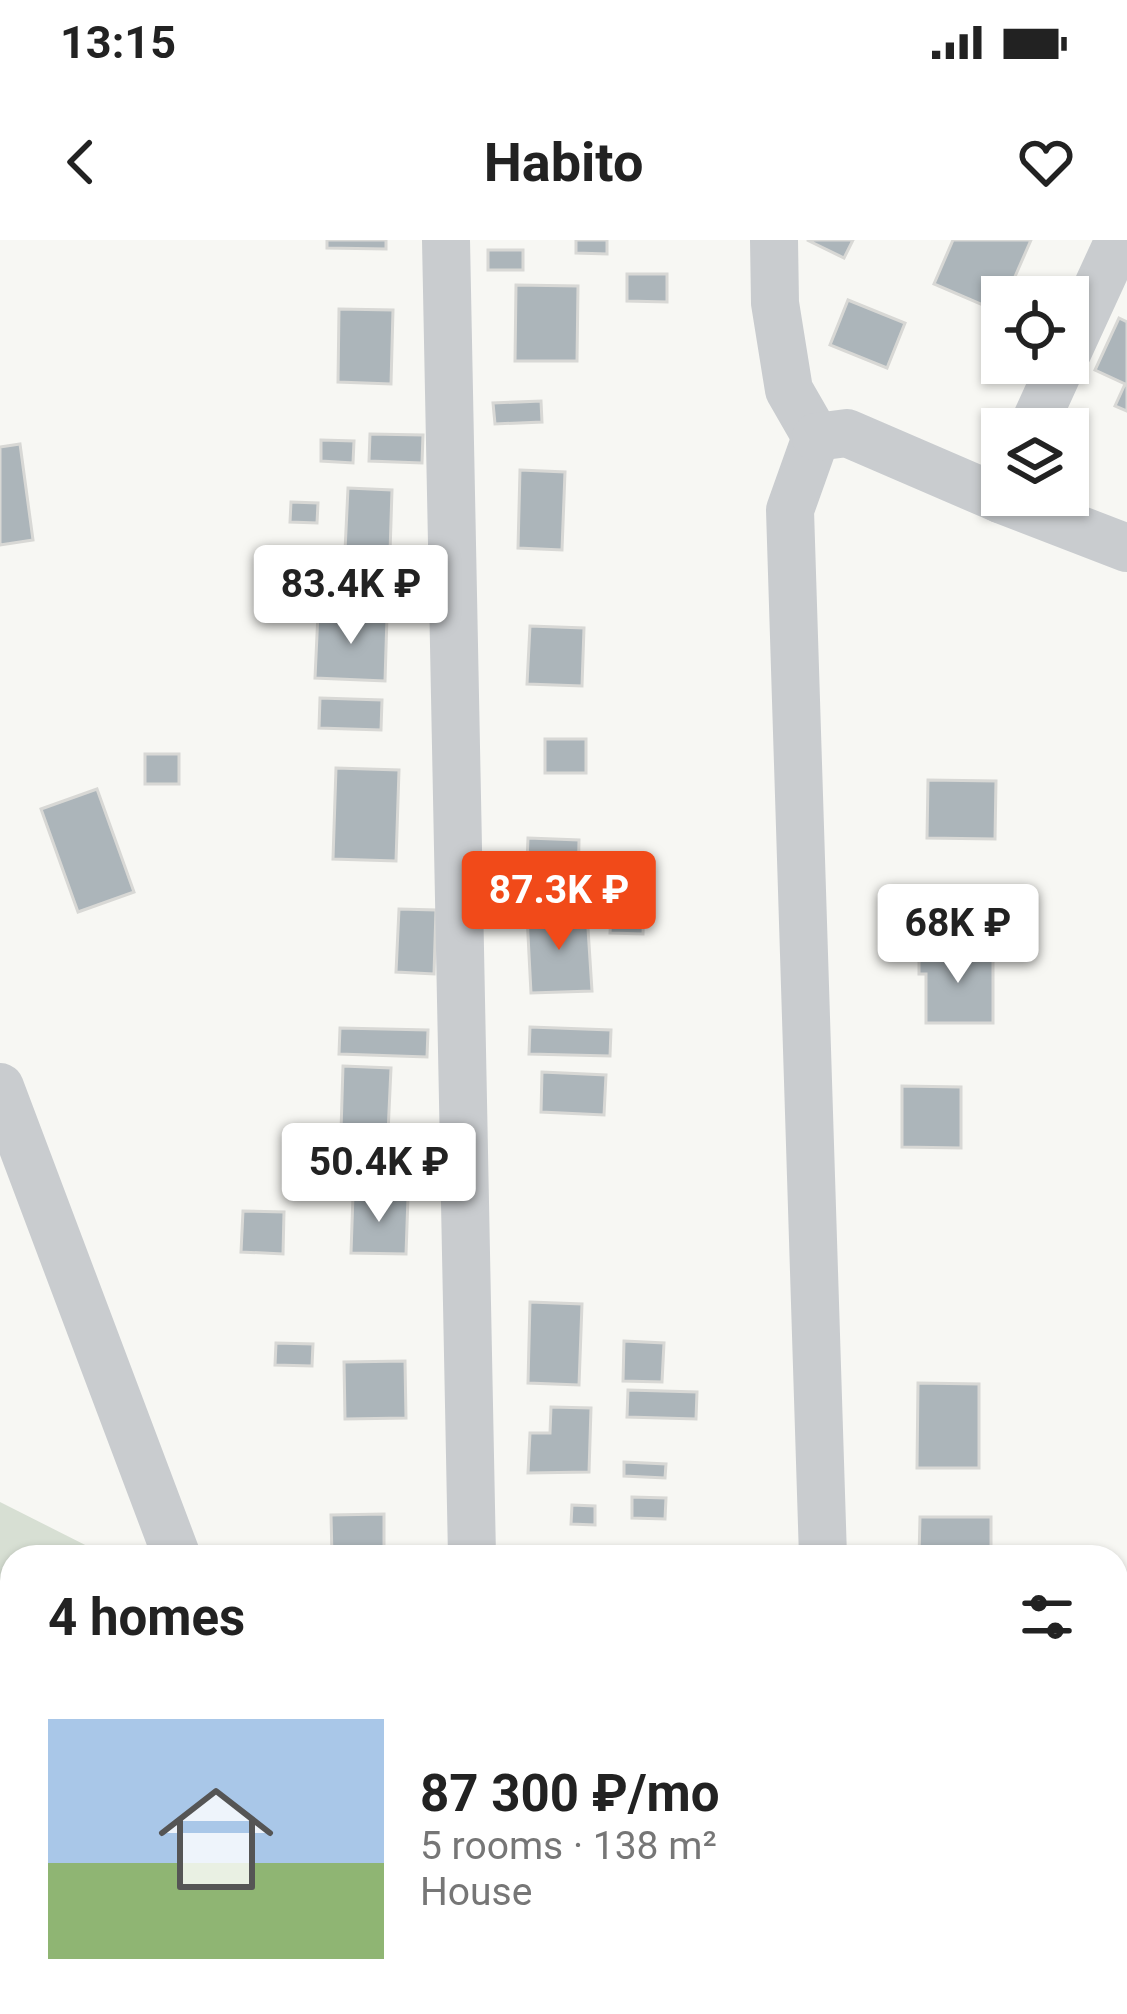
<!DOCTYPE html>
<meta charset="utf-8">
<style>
:root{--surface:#fff;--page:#f2f2f2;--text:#222;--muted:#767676;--accent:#f14a19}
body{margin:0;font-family:Roboto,sans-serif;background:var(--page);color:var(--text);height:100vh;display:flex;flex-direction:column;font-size:45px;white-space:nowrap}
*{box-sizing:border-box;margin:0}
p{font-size:39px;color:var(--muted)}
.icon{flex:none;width:66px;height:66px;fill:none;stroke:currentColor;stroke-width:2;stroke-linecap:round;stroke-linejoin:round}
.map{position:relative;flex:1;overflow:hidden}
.panel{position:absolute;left:0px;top:1305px;width:1128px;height:471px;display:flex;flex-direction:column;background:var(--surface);border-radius:36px 36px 0 0;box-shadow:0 3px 9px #0004}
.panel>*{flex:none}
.fabs{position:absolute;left:981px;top:36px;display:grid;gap:24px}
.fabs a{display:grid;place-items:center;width:108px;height:108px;border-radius:0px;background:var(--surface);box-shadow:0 3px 9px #0004;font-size:60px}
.price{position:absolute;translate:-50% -102px;padding:0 27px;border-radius:12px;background:#fff;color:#222;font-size:39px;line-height:78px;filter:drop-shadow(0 3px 6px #0008)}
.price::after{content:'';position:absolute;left:50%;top:72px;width:36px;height:27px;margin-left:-18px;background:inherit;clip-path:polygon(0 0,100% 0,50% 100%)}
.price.on{background:var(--accent);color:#fff}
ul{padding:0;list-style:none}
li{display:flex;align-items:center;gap:36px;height:300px;padding:0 48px}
li span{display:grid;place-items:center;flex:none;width:336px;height:240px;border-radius:0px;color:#555}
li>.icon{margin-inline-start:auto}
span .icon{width:144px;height:144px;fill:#fffc;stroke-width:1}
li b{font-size:51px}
h2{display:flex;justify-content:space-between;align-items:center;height:144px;padding:0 48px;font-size:51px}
.status{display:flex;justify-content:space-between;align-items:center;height:84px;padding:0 60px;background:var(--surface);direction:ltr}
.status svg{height:33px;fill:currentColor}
header{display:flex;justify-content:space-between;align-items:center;height:156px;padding:0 48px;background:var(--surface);font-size:54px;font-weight:700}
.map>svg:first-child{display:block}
.green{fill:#d7dfd3}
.building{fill:#acb5ba;stroke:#d8d8d5;stroke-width:3}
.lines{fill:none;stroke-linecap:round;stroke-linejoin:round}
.major-casing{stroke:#b9bdc0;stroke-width:68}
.minor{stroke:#c9cccf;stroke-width:48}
.major{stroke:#fff;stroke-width:63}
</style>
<div class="status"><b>13:15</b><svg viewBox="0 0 49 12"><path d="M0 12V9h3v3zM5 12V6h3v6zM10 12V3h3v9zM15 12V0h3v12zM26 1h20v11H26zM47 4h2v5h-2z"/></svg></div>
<header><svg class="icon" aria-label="back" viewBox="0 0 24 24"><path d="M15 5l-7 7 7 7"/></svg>Habito<svg class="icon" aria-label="heart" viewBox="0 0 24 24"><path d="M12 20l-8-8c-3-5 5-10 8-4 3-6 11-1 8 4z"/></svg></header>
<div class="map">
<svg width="1127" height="1774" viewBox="0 0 1127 1774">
<rect width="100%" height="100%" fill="#f7f7f3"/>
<g class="green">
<path d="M0,1262L109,1317H12V1361L0,1355Z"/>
<path d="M1116,1722L1127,1723V1774H1089L1084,1764H1116Z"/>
<path d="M98,1764H264L298,1774H119Z"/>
<path d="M368,1764H505L552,1774H412Z"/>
</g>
<g class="building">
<path d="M327,0H386V9L327,8Z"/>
<path d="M576,0H607V14L576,13Z"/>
<path d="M807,0H853L844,18Z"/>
<path d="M953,0H1031L1006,57H1002L999,72L934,44Z"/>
<rect x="488" y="10" width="35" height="20"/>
<path d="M627,34H667V62L627,61Z"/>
<path d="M516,45L578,46L577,121H515Z"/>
<path d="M848,60L905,83L887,128L830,105Z"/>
<path d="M339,69L393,70L391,144L338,142Z"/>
<path d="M1119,78L1127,82V171L1115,166L1125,144L1095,130Z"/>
<path d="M541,161L542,182L495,184L493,163Z"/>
<path d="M370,194L423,195L422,223L369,221Z"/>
<path d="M321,200L354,201L353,223L321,221Z"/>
<path d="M20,204L33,300L0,305V207Z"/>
<path d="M520,230L565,232L562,310L518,308Z"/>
<path d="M348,248L392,250L390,313L345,311Z"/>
<path d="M291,262L318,263L317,283L290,282Z"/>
<path d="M318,373L387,376L385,441L315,438Z"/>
<path d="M530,386L584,388L582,446L527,444Z"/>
<path d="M320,458L382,460L381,490L319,488Z"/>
<rect x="545" y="499" width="41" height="34"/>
<rect x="145" y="514" width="34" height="30"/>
<path d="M336,528L399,530L396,621L333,619Z"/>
<path d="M928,540L996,541L995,599L927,598Z"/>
<path d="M97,549L134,652L78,672L41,569Z"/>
<path d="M528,598L579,600L578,649L526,647Z"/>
<path d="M612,655L644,656L643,694L610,693Z"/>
<path d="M399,669L436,670L434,734L396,732Z"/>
<path d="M587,673L592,751L531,753L527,676Z"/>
<path d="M919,710H993V783H926V734H919Z"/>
<path d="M530,787L611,790L610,816L529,814Z"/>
<path d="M340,788L428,790L427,817L339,814Z"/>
<path d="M343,826L391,828L388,893L341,891Z"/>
<path d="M542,832L606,835L604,875L541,872Z"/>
<path d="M902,846L961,847V908L902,907Z"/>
<path d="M353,955L408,957L406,1014L351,1013Z"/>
<path d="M243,971L284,972L283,1014L241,1012Z"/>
<path d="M530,1062L582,1064L579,1145L528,1143Z"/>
<path d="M624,1101L664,1103L662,1142L623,1141Z"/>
<path d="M276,1103L313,1104L312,1126L275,1125Z"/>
<path d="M405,1121L406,1178L345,1179L344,1122Z"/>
<path d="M918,1143L979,1144V1228H917Z"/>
<path d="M628,1150L697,1152L696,1179L627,1177Z"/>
<path d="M551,1167L591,1168L589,1232L528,1233L530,1193H550Z"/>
<path d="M624,1222L666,1224L665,1238L624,1236Z"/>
<path d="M632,1257L666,1258L665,1279L632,1278Z"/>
<path d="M572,1265L595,1266V1285L571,1284Z"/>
<path d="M384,1274V1317H332L331,1275Z"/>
<path d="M920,1277H991V1317H919Z"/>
</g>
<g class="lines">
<defs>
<g id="major">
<path d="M0,1542L12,1548"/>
<path d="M561,1764L589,1774"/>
</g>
</defs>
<use href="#major" class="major-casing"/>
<g class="minor">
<path d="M446,0L472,1317"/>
<path d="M774,0L775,63L789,150L816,197"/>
<path d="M1068,111L1119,0"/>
<path d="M1032,189L1062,123"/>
<path d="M816,197L790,270L823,1317"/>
<path d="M816,197L847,193L1000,259L1002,254"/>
<path d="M1000,259L1127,308"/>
<path d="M0,847L177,1317"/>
</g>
<use href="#major" class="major"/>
</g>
</svg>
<div class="fabs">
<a><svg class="icon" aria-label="locate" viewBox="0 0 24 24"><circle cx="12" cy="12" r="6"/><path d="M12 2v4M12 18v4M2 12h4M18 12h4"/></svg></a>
<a><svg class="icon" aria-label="layers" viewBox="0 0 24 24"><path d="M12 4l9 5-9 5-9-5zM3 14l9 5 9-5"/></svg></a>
</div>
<b class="price" style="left:351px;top:407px">83.4K ₽</b>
<b class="price on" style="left:559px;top:713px">87.3K ₽</b>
<b class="price" style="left:958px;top:746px">68K ₽</b>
<b class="price" style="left:379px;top:985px">50.4K ₽</b>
<section class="panel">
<h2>4 homes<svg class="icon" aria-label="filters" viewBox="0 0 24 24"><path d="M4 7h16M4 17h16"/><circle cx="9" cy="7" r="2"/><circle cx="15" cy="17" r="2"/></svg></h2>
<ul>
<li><span style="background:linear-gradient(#a9c7e8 60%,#8fb573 0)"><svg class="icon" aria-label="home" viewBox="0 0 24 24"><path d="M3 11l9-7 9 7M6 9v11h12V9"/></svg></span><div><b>87 300 ₽/mo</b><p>5 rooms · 138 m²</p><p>House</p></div></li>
</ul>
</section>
</div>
